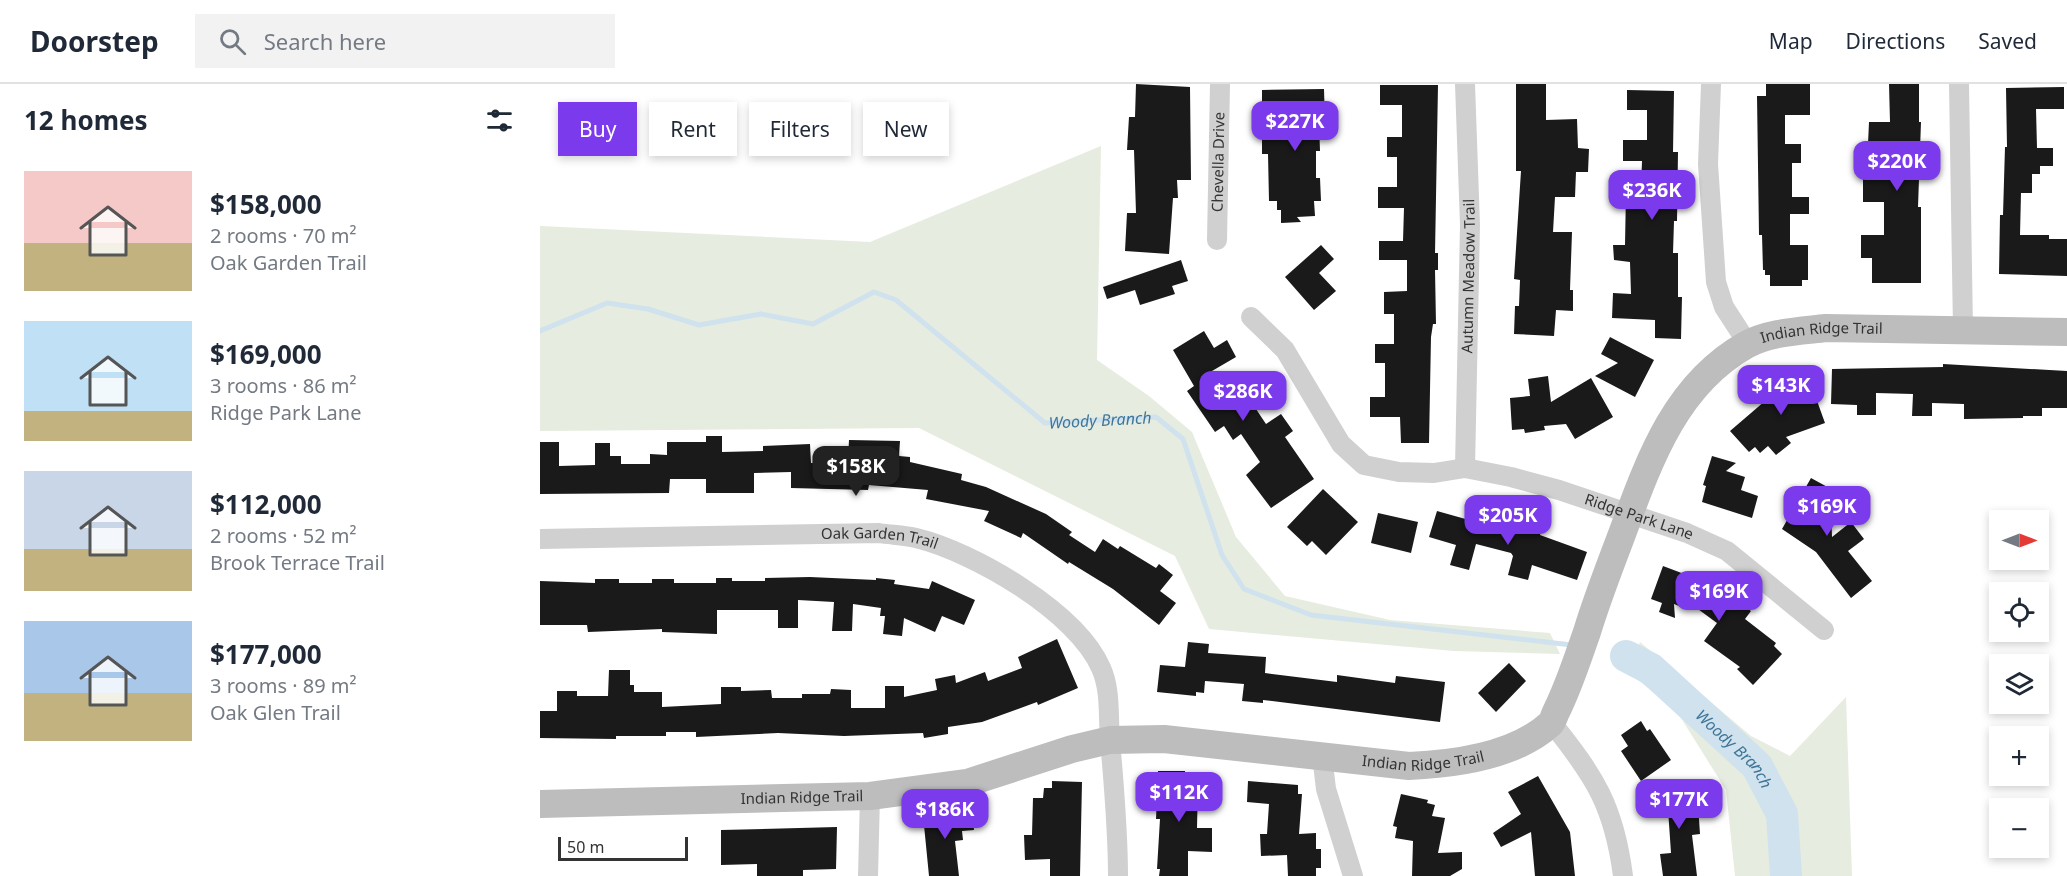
<!DOCTYPE html>
<meta charset="utf-8">
<style>
:root{--surface:#fff;--page:#f2f2f3;--text:#1f2937;--muted:#747a83;--line:#e0e1e3;--accent:#7c3aed}
body{margin:0;font-family:"Noto Sans",sans-serif;background:var(--page);color:var(--text);height:100vh;display:flex;flex-direction:column;font-size:22px;white-space:nowrap}
*{box-sizing:border-box;margin:0}
p{font-size:20px;color:var(--muted)}
.icon{flex:none;width:33px;height:33px;fill:none;stroke:currentColor;stroke-width:2;stroke-linecap:round;stroke-linejoin:round}
.map{position:relative;flex:1;overflow:hidden}
.panel{display:flex;flex-direction:column;background:var(--surface);width:540px}
.panel>*{flex:none}
.banner{position:absolute;left:18px;top:18px;width:570px;height:54px;display:flex;gap:12px}
.needle{width:39px;rotate:90deg}
.tools{position:absolute;left:1449px;top:426px;display:grid;gap:12px}
.tools a{display:grid;place-items:center;width:60px;height:60px;border-radius:0px;background:var(--surface);box-shadow:0 3px 9px #0003;font-size:30px}
.scale{position:absolute;left:18px;bottom:15px;width:130px;box-sizing:border-box;padding-left:6px;border:3px solid #333;border-top:0;font-size:16px;line-height:21px;white-space:nowrap;color:#333;-webkit-text-stroke:4px #fff;paint-order:stroke}
.price{position:absolute;translate:-50% -51px;padding:0 14px;border-radius:12px;background:var(--accent);color:#fff;font-size:20px;line-height:39px;filter:drop-shadow(0 2px 3px #0008)}
.price::after{content:'';position:absolute;left:50%;top:36px;width:18px;height:14px;margin-left:-9px;background:inherit;clip-path:polygon(0 0,100% 0,50% 100%)}
.price.current{background:#222;color:#fff}
ul{padding:0;list-style:none}
li{display:flex;align-items:center;gap:18px;height:150px;padding:0 24px}
li span{display:grid;place-items:center;flex:none;width:168px;height:120px;border-radius:0px;color:#555}
li>.icon{margin-inline-start:auto}
span .icon{width:72px;height:72px;fill:#fffc;stroke-width:1}
li b{font-size:26px}
h2{display:flex;justify-content:space-between;align-items:center;height:72px;padding:0 24px;font-size:26px}
.chip{padding:0 21px;border-radius:0px;background:var(--surface);box-shadow:0 3px 9px #0003;font-size:21px;line-height:54px}
.chip.current{background:var(--accent);color:#fff}
header{display:flex;align-items:center;gap:36px;box-sizing:border-box;height:84px;padding:0 30px;background:var(--surface);border-bottom:2px solid var(--line)}
header strong{font-size:28px}
nav{display:flex;gap:33px;margin-inline-start:auto;font-size:21px}
.search{width:420px;height:54px;background:var(--page);display:flex;align-items:center;gap:15px;box-sizing:border-box;padding:0 21px;border-radius:0px;color:var(--muted);font-size:22px}
main{display:flex;flex:1;min-height:0}
.map>svg:first-child{display:block}
.green{fill:#e6ecdf}
.lines{fill:none;stroke-linecap:round;stroke-linejoin:round}
.stream{stroke:#cfe2ee;stroke-width:5}
.river{stroke:#cfe2ee;stroke-width:32}
.building{fill:#1a1a1a}
.street{stroke:#d0d0d0;stroke-width:20}
.secondary{stroke:#bdbdbd;stroke-width:28}
.labels{text-anchor:middle;stroke-width:6;stroke-linejoin:round;paint-order:stroke}
.street-label{font-size:15px;fill:#333;stroke:#fff}
.water-label{font-size:16px;font-style:italic;fill:#3f7597;stroke:#fff}
</style>
<header>
<strong>Doorstep</strong>
<div class="search"><svg class="icon" aria-label="search" viewBox="0 0 24 24"><circle cx="10" cy="10" r="6"/><path d="M15 15l6 6"/></svg>Search here</div>
<nav><a>Map</a><a>Directions</a><a>Saved</a></nav>
</header>
<main>
<section class="panel">
<h2>12 homes<svg class="icon" aria-label="filters" viewBox="0 0 24 24"><path d="M4 7h16M4 17h16"/><circle cx="9" cy="7" r="2"/><circle cx="15" cy="17" r="2"/></svg></h2>
<ul>
<li><span style="background:linear-gradient(#f6c9c9 60%,#c2b280 0)"><svg class="icon" aria-label="home" viewBox="0 0 24 24"><path d="M3 11l9-7 9 7M6 9v11h12V9"/></svg></span><div><b>$158,000</b><p>2 rooms · 70 m²</p><p>Oak Garden Trail</p></div></li>
<li><span style="background:linear-gradient(#bfe0f5 75%,#c2b280 0)"><svg class="icon" aria-label="home" viewBox="0 0 24 24"><path d="M3 11l9-7 9 7M6 9v11h12V9"/></svg></span><div><b>$169,000</b><p>3 rooms · 86 m²</p><p>Ridge Park Lane</p></div></li>
<li><span style="background:linear-gradient(#c9d6e8 65%,#c2b280 0)"><svg class="icon" aria-label="home" viewBox="0 0 24 24"><path d="M3 11l9-7 9 7M6 9v11h12V9"/></svg></span><div><b>$112,000</b><p>2 rooms · 52 m²</p><p>Brook Terrace Trail</p></div></li>
<li><span style="background:linear-gradient(#a9c7e8 60%,#c2b280 0)"><svg class="icon" aria-label="home" viewBox="0 0 24 24"><path d="M3 11l9-7 9 7M6 9v11h12V9"/></svg></span><div><b>$177,000</b><p>3 rooms · 89 m²</p><p>Oak Glen Trail</p></div></li>
</ul>
</section>
<div class="map">
<svg width="1527" height="792" viewBox="0 0 1527 792">
<rect width="100%" height="100%" fill="#fff"/>
<g class="green">
<path d="M561,62L557,276L609,312L652,348L696,453L745,512L850,536L1010,549L1020,570L914,567L669,545L635,472L379,344L0,347V142L330,158Z"/>
<path d="M1100,558L1211,652L1250,672L1306,613L1312,792H1195L1186,706L1136,626L1089,589Z"/>
</g>
<g class="lines">
<path class="stream" id="s1" d="M0,247L67,219L108,225L159,241L221,230L273,240L334,208L356,216L505,339L616,333L643,355L682,471L704,505L771,531L1032,561"/>
<path class="river" id="s2" d="M1086,572L1111,585L1217,682L1242,730L1246,792"/>
</g>
<g class="building">
<path d="M596,0L650,3L651,96H637L638,114H633L629,170L585,167L587,129H596L594,66H587L589,33H595Z"/>
<path d="M976,0H1006V36L1037,35L1038,64L1049,65L1048,88H1036L1035,113H1015L1013,148H1032L1030,206H1033V227L1016,226L1014,252L974,250L975,222H979L980,196L974,195L981,87H976Z"/>
<path d="M1226,0H1270V31H1245V60H1261V79H1252V113H1269V130H1250V161H1268V196H1262V202H1230V191H1225V186H1223L1222,151H1219L1217,12H1226Z"/>
<path d="M1349,0H1379V38H1381L1378,123H1381V199H1332V174H1321V151H1344V118H1323V95H1346V60H1328L1329,38H1350Z"/>
<path d="M840,1H898L895,169H898V186H895L896,240H893L891,253L889,359H861L860,333H830V313H845V279H835V260H854V230H844V208L867,207V176H839V157H863L864,124H838V103H857V73H847V53H862V21H840Z"/>
<path d="M1524,3V25H1496L1497,64H1513V82H1500V90H1492V109H1481L1480,151H1509V155H1527V192L1459,190L1460,131H1463L1465,63H1467L1466,4Z"/>
<path d="M784,5L785,38H779L780,67H776V94H780L781,117H774L775,132L757,133L761,138L741,139V126H737V117H729L728,70H722V51H744V24H722V6Z"/>
<path d="M1087,6L1134,7L1133,68H1138L1137,137H1134L1133,169H1138V213H1142L1141,255L1115,254V236L1072,234L1073,209L1091,210L1090,178L1074,176L1073,161H1085L1086,107H1101L1102,77H1083V56H1107V26H1087Z"/>
<path d="M781,161L794,175L779,189L796,207L774,226L745,193Z"/>
<path d="M641,176L648,197L632,202L635,210L600,221L595,206L567,215L563,203Z"/>
<path d="M664,247L674,264L687,256L696,273L672,287L699,328L712,319L726,340L741,330L753,347L745,353L774,395L731,424L706,391L720,378L701,350L693,356L684,342L675,348L647,307L654,302L633,266Z"/>
<path d="M1070,253L1114,276L1095,313L1055,292L1078,279L1061,270Z"/>
<path d="M1403,280L1527,287V324H1502V332H1483V334L1424,335V320L1392,319V332H1372L1373,310L1336,309V331H1317V321L1291,320L1292,285L1403,283Z"/>
<path d="M1267,289L1285,339L1246,353L1251,359L1236,371L1228,362L1220,369L1215,363L1209,368L1190,347L1232,311L1229,303Z"/>
<path d="M1008,292L1011,318L1051,294L1073,333L1035,355L1026,340L1004,342L1005,346L985,349L984,345L972,346L970,314L990,312L988,295Z"/>
<path d="M166,352H182V368L223,367V362L270,360L271,379L296,380V374L308,375L309,356L360,357L359,372L370,373V378L422,390L421,396L446,403L506,430L532,448L529,451L555,468L563,455L578,465L580,462L616,484L619,480L633,491L620,507L636,519L619,541L573,505L529,478L528,480L483,449L481,454L444,437L449,427L386,415L388,406L329,401L328,406L251,404V388L214,389V409H166V395H130L129,409L0,410V358H19V382L55,381V359H70V372H81V380H110V370L127,371V358H166Z"/>
<path d="M1172,372L1196,379L1186,387L1205,393L1201,406L1218,412L1212,434L1162,418L1166,402L1163,401Z"/>
<path d="M1271,394L1291,405L1286,414L1291,426L1292,453L1311,438L1324,455L1308,467L1332,497L1311,514L1276,468L1242,445Z"/>
<path d="M783,405L818,438L786,471L772,457L767,462L747,443Z"/>
<path d="M897,427L954,443L956,436L989,442L988,445L1001,448L1000,451L1047,468L1037,496L992,481L988,496L968,491L973,472L971,469L936,460L929,486L910,481L916,461L889,453Z"/>
<path d="M838,429L878,438L871,469L831,459Z"/>
<path d="M1123,482L1176,502L1211,527L1205,535L1236,559L1234,562L1242,570L1213,601L1197,585L1200,583L1164,557L1177,539L1151,520L1149,526L1134,520L1135,534L1119,528L1122,519L1111,515Z"/>
<path d="M270,493L336,496V494L355,496L354,500L389,505L392,497L435,516L424,541L402,532L395,548L364,534L362,552L343,550L345,532H340L341,524L313,520L312,547H292L294,518L258,516V544H238V526H177V550L122,548V545L48,548L47,541H0V497L55,499V495H79V499H112V495H134V499H176V494H192V497H225V494Z"/>
<path d="M517,555L538,604L498,621L497,618L442,638L408,643V650L384,654L383,649L304,652L238,649L156,653V648H126V652H76V655L0,654V627H17V607H37V612H68L69,586H90V601H94V608H122V623L181,620V603H201V607L231,606L232,614H262V610H290L291,605L311,606V624H345V602H364V613L397,606L395,595L415,591L416,599L445,588L448,597L482,584L478,573Z"/>
<path d="M648,558L669,560L668,569L726,573L725,589L797,598V591L855,599L856,592L905,598L900,638L723,616V619L702,617L704,600L665,597L664,609L656,608V612L617,608L620,581L645,583Z"/>
<path d="M969,579L986,597L956,628L938,609Z"/>
<path d="M1101,637L1107,647L1110,645L1131,676L1101,697L1081,667L1088,662L1081,651Z"/>
<path d="M618,687H645V693H653V699H658L657,744H672V768L648,767V792H619L620,785H617L620,735H616Z"/>
<path d="M998,692L1030,748L1035,792H995L991,748L961,763L953,749L981,730L968,708Z"/>
<path d="M512,697L542,698L540,792H510V775L485,776L484,751H492L493,714H503L504,704H512Z"/>
<path d="M708,697L758,701V710H762L759,750L776,749V765H781V784H776V792H748L747,771L721,772L720,750H727L729,720L707,718Z"/>
<path d="M1157,706L1160,750L1152,751L1157,792H1123L1120,770L1131,769L1128,725L1110,727L1109,709Z"/>
<path d="M861,710L888,716L887,719L895,721L892,732L905,734L898,769L922,768V785L910,792H872L873,757L855,754L857,743L853,742Z"/>
<path d="M432,726L434,746L422,747L423,756L415,757L419,792H389L383,731Z"/>
<path d="M297,743L296,785L263,786V792H217V780L181,781V746Z"/>
</g>
<g class="lines">
<g class="street">
<path d="M1171,0L1168,80L1176,198L1184,223L1208,260"/>
<path d="M1419,0L1423,246"/>
<path id="s3" d="M677,156L680,0"/>
<path id="s4" d="M711,233L745,266L801,360L824,381L859,388L894,389L925,384L971,393L1019,406L1147,449L1187,467L1284,546"/>
<path id="s5" d="M925,384L930,141L925,0"/>
<path id="s6" d="M0,455L339,449C351,451 364,451 376,454C434,468 537,528 561,584C571,606 568,632 570,656C574,701 578,746 578,792"/>
<path d="M1012,639C1055,693 1074,722 1083,792"/>
<path d="M782,671L786,705L813,792"/>
<path d="M328,792L330,712"/>
</g>
<path class="secondary" id="s7" d="M0,720L330,712L427,699L532,665L570,656L624,655L869,682C915,680 975,672 1010,640C1013,637 1014,632 1016,628C1029,602 1037,576 1047,548C1057,515 1070,482 1082,450C1109,377 1135,301 1206,261C1229,248 1261,247 1286,244L1527,248"/>
</g>
<g class="labels">
<g class="street-label">
<text dy="5" stroke="none"><textPath href="#s3" startOffset="78">Chevella Drive</textPath></text>
<text dy="5" stroke="none"><textPath href="#s5" startOffset="192">Autumn Meadow Trail</textPath></text>
<text dy="5" stroke="none"><textPath href="#s7" startOffset="1540">Indian Ridge Trail</textPath></text>
<text dy="5" stroke="none"><textPath href="#s4" startOffset="471">Ridge Park Lane</textPath></text>
<text dy="5" stroke="none"><textPath href="#s6" startOffset="340">Oak Garden Trail</textPath></text>
<text dy="5" stroke="none"><textPath href="#s7" startOffset="892">Indian Ridge Trail</textPath></text>
<text dy="5" stroke="none"><textPath href="#s7" startOffset="262">Indian Ridge Trail</textPath></text>
</g>
<g class="water-label">
<text dy="6" stroke="none"><textPath href="#s1" startOffset="624">Woody Branch</textPath></text>
<text dy="6" stroke="none"><textPath href="#s2" startOffset="144">Woody Branch</textPath></text>
</g>
</g>
</svg>
<div class="tools">
<a><svg class="needle" viewBox="-14 -14 28 28"><path d="M0-13l5 13h-10z" fill="#e53935"/><path d="M0 13l5-13h-10z" fill="#747a83"/></svg></a>
<a><svg class="icon" aria-label="locate" viewBox="0 0 24 24"><circle cx="12" cy="12" r="6"/><path d="M12 2v4M12 18v4M2 12h4M18 12h4"/></svg></a>
<a><svg class="icon" aria-label="layers" viewBox="0 0 24 24"><path d="M12 4l9 5-9 5-9-5zM3 14l9 5 9-5"/></svg></a>
<a>+</a>
<a>−</a>
</div>
<div class="scale">50 m</div>
<b class="price" style="left:755px;top:68px">$227K</b>
<b class="price" style="left:1357px;top:108px">$220K</b>
<b class="price" style="left:1112px;top:137px">$236K</b>
<b class="price" style="left:1241px;top:332px">$143K</b>
<b class="price" style="left:703px;top:338px">$286K</b>
<b class="price current" style="left:316px;top:413px">$158K</b>
<b class="price" style="left:1287px;top:453px">$169K</b>
<b class="price" style="left:968px;top:462px">$205K</b>
<b class="price" style="left:1179px;top:538px">$169K</b>
<b class="price" style="left:639px;top:739px">$112K</b>
<b class="price" style="left:1139px;top:746px">$177K</b>
<b class="price" style="left:405px;top:756px">$186K</b>
<div class="banner">
<a class="chip current">Buy</a>
<a class="chip">Rent</a>
<a class="chip">Filters</a>
<a class="chip">New</a>
</div>
</div>
</main>
